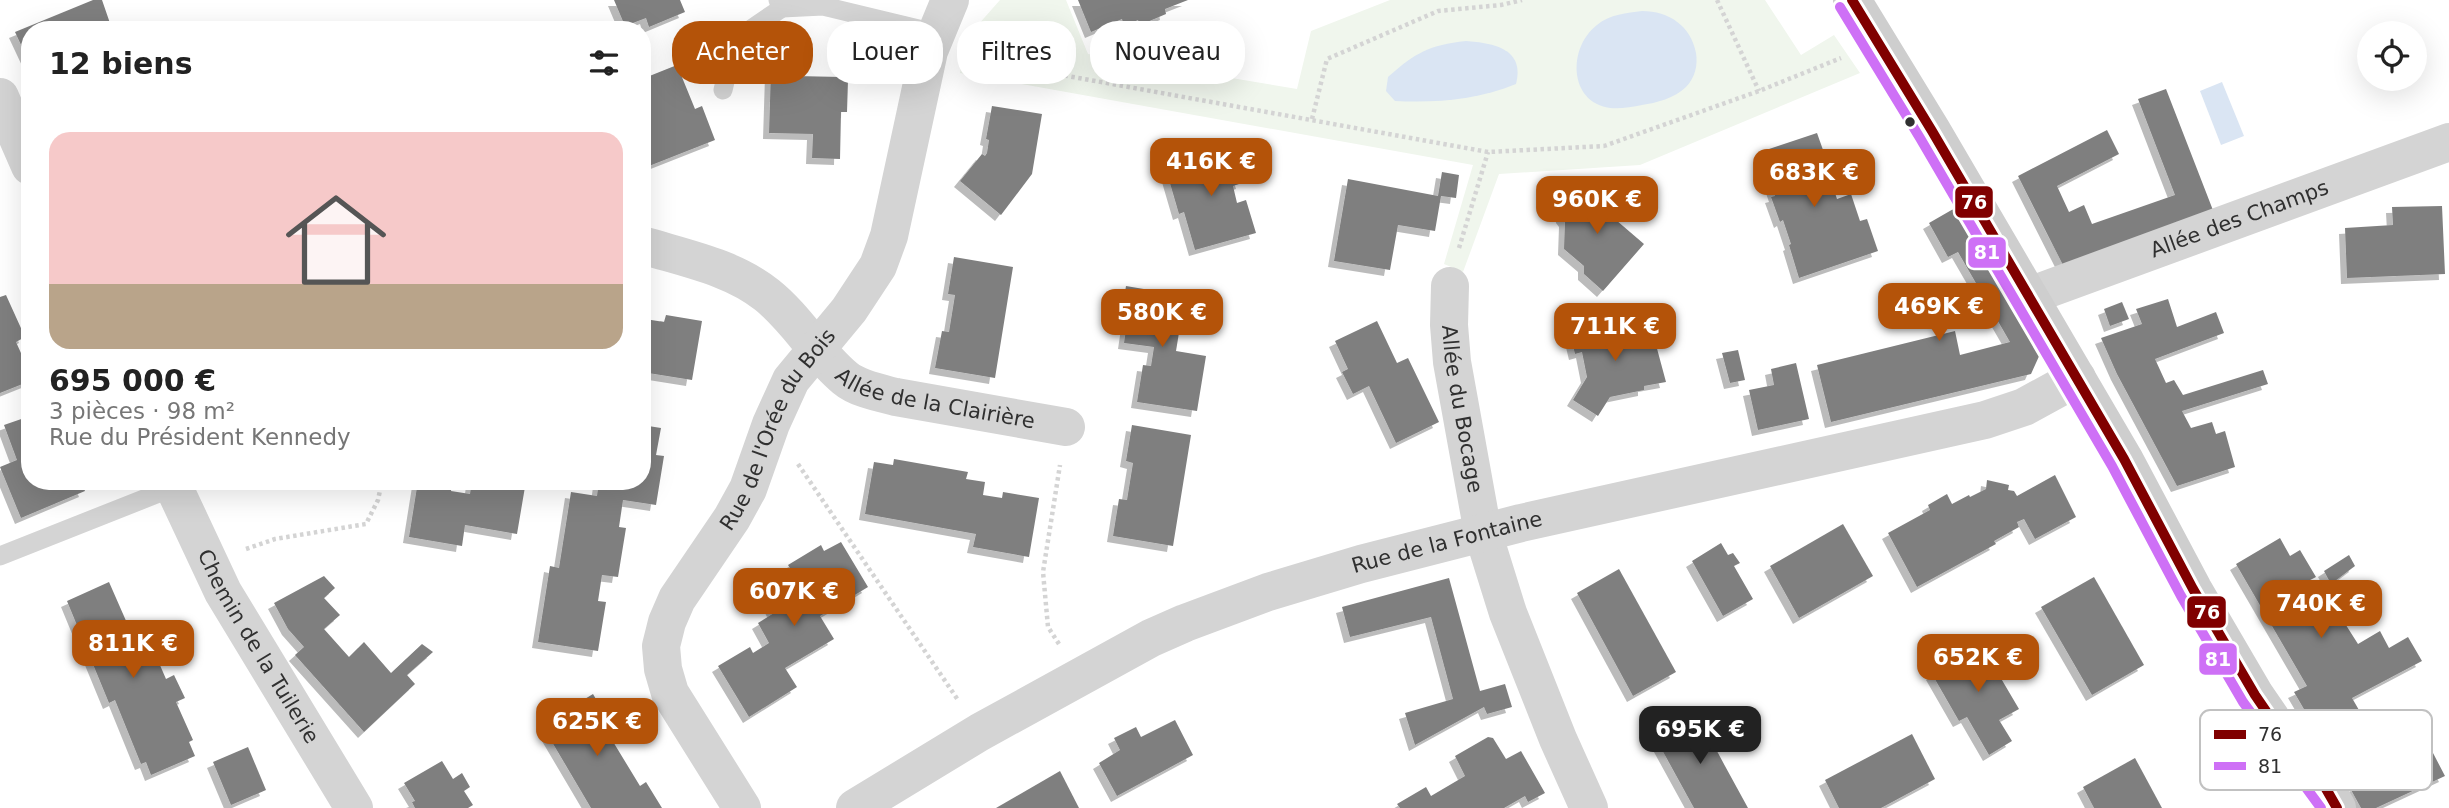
<!DOCTYPE html>
<html lang="fr">
<meta charset="utf-8">
<style>
:root{--surface:#fff;--page:#f2f2f2;--text:#222;--muted:#767676;--line:#e0e0e0;--accent:#b45309}
body{margin:0;font-family:"DejaVu Sans",sans-serif;background:var(--page);color:var(--text);height:100vh;display:flex;flex-direction:column;font-size:26px;white-space:nowrap}
*{box-sizing:border-box;margin:0}
p{font-size:23px;color:var(--muted)}
.icon{flex:none;width:38px;height:38px;fill:none;stroke:currentColor;stroke-width:2;stroke-linecap:round;stroke-linejoin:round}
.map{position:relative;flex:1;overflow:hidden}
.side{position:absolute;left:21px;top:21px;width:630px;height:469px;display:flex;flex-direction:column;background:var(--surface);border-radius:28px;box-shadow:0 7px 28px #0002}
.side>*{flex:none}
.hud{position:absolute;left:672px;top:21px;width:665px;height:63px;display:flex;gap:14px}
.controls{position:absolute;left:2357px;top:21px;display:grid;gap:14px}
.controls a{display:grid;place-items:center;width:70px;height:70px;border-radius:50%;background:var(--surface);box-shadow:0 7px 28px #0002;font-size:35px}
.price{position:absolute;translate:-50% -60px;padding:0 16px;border-radius:14px;background:var(--accent);color:#fff;font-size:23px;line-height:46px;filter:drop-shadow(0 2px 4px #0008)}
.price::after{content:'';position:absolute;left:50%;top:42px;width:21px;height:16px;margin-left:-10px;background:inherit;clip-path:polygon(0 0,100% 0,50% 100%)}
.price.active{background:#222;color:#fff}
ul{padding:0;list-style:none}
li{display:grid;align-content:center;gap:14px;height:371px;padding:0 28px}
li+li{border-top:2px solid var(--line)}
li span{display:grid;place-items:center;height:217px;border-radius:21px;color:#555}
li>.icon{margin-inline-start:auto}
span .icon{width:126px;height:126px;fill:#fffc;stroke-width:1}
li b{font-size:30px}
h2{display:flex;justify-content:space-between;align-items:center;height:84px;padding:0 28px;font-size:30px}
.pill{padding:0 24px;border-radius:28px;background:var(--surface);box-shadow:0 7px 28px #0002;font-size:24px;line-height:63px}
.pill.active{background:var(--accent);color:#fff}
.map>svg:first-child{display:block}
.green{fill:#f0f6ed}
.water{fill:#dae5f3}
.building{fill:#7f7f7f;filter:url(#shadow)}
.lines{fill:none;stroke-linecap:round;stroke-linejoin:round}
.path{stroke:#d4d4d4;stroke-width:4.5;stroke-dasharray:3.5 3.5;stroke-linecap:butt}
.service{stroke:#d4d4d4;stroke-width:19}
.minor{stroke:#d4d4d4;stroke-width:38}
.tertiary{stroke:#d4d4d4;stroke-width:38}
.secondary{stroke:#cecece;stroke-width:38}
.bus-1-casing{stroke:#fff;stroke-width:16}
.bus-2-casing{stroke:#fff;stroke-width:16}
.bus-1{stroke:#800000;stroke-width:10}
.bus-2{stroke:#ce70f6;stroke-width:10}
.bus-dot{fill:#303030;stroke:#fff;stroke-width:2.5}
.labels{text-anchor:middle;stroke-width:7;stroke-linejoin:round;paint-order:stroke}
.street-label{font-size:21px;fill:#303030;stroke:#fff}
.key{fill:#fff;stroke:#c1c1c1;stroke-width:2}
.key-label{font-size:19px;fill:#303030}
.line-badge{stroke:#fff;stroke-width:2.5}
.badge-label{font-size:19px;text-anchor:middle;font-weight:bold;fill:#fff}
</style>
<div class="map">
<svg width="2449" height="808" viewBox="0 0 2449 808">
<defs>
<filter id="shadow"><feDropShadow dx="-6" dy="6" stdDeviation="0" flood-color="#0004"/></filter>
</defs>
<rect width="100%" height="100%" fill="#fff"/>
<path class="green" d="M1000,0H1066L1088,54L1297,89L1311,31L1390,0H1765L1801,55L1834,35L1860,73L1640,165L1499,174L1463,272L1444,264L1473,165L960,73L969,35Z"/>
<g class="water">
<path d="M1642,11C1669,11 1691,26 1696,53C1698,65 1695,78 1686,87C1675,98 1656,103 1642,105C1632,107 1620,109 1610,108C1568,102 1568,47 1597,25C1610,14 1627,13 1642,11Z"/>
<path d="M1466,41C1494,43 1525,49 1516,84C1478,100 1435,103 1395,101L1386,91L1388,77C1415,53 1429,45 1466,41Z"/>
<path d="M2222,82L2244,136L2221,145L2200,91Z"/>
</g>
<g class="building">
<path d="M93,0H102L112,29L30,30V64L15,32Z"/>
<path d="M614,0H680L685,12L649,27L646,18L625,26Z"/>
<path d="M1078,0H1188L1165,9L1166,14L1140,25L1138,20L1124,26L1122,19L1091,32Z"/>
<path d="M677,65L695,109L702,106L715,140L649,166L642,150V79Z"/>
<path d="M771,70L794,71V76L842,77V80H848L847,112H841L840,159L812,158L813,134L769,133Z"/>
<path d="M2166,89L2216,218L2066,271L2018,176L2107,130L2119,154L2057,186L2069,212L2084,205L2092,224L2175,195L2138,99Z"/>
<path d="M992,106L1042,114L1032,174L1001,215L960,181L982,154L985,156L987,153L989,140L986,139Z"/>
<path d="M1817,133L1828,164L1822,166L1826,179L1830,178L1837,199L1851,194L1860,221L1867,219L1878,251L1799,278L1789,245L1791,244L1783,220L1780,222L1771,197L1775,196L1760,152Z"/>
<path d="M1231,147L1242,183L1233,186L1237,203L1246,200L1256,233L1195,250L1184,212L1179,214L1165,166Z"/>
<path d="M1442,172L1459,175L1456,198L1441,196L1435,231L1398,225L1390,270L1334,261L1348,179L1438,196Z"/>
<path d="M1615,192L1616,220L1644,244L1603,291L1584,274V266L1564,249L1565,221L1562,217L1560,196Z"/>
<path d="M1962,204L2045,343L2031,374L1831,422L1817,365L1955,331L1960,355L2010,342L1958,252L1948,257L1929,223Z"/>
<path d="M2442,206L2445,274L2347,278L2345,228L2393,225L2392,207Z"/>
<path d="M954,257L1013,267L995,378L935,368L942,331L949,332L955,295L948,294Z"/>
<path d="M1126,286L1185,296L1176,351L1206,356L1197,411L1137,402L1143,365L1151,366L1154,347L1124,343L1127,323H1120Z"/>
<path d="M6,295L25,337L16,342L30,373V381L0,393V297Z"/>
<path d="M2168,299L2177,327L2216,312L2224,333L2155,359L2166,383L2174,380L2183,395L2263,370L2268,384L2182,411L2191,428L2212,422L2216,434L2225,431L2235,467L2177,486L2117,374L2101,338L2142,324L2136,309Z"/>
<path d="M2122,302L2129,319L2110,326L2104,309Z"/>
<path d="M642,311H647L645,319L664,322L666,315L702,321L692,380L642,372Z"/>
<path d="M1619,319L1623,339L1634,337V334L1652,330L1666,382L1644,386V390L1610,397L1598,416L1573,400L1587,377L1582,352L1575,354L1569,329Z"/>
<path d="M1377,321L1397,363L1408,358L1439,422L1396,443L1369,386L1353,394L1342,372L1348,369L1335,341Z"/>
<path d="M1738,350L1745,380L1730,383L1722,353Z"/>
<path d="M1796,363L1809,419L1758,430L1749,390L1774,385L1771,369Z"/>
<path d="M30,416V481H81L85,491L21,518L0,467L17,460L4,425Z"/>
<path d="M642,425L661,428L656,455L664,456L656,505L623,500L619,527L626,528L618,577L602,575L598,601L606,602L598,651L538,642L550,566L559,568L571,492L597,496L599,481H642Z"/>
<path d="M1132,425L1191,435L1173,546L1113,536L1119,499L1127,500L1133,463L1126,461Z"/>
<path d="M894,459L968,472L966,479L985,482L983,495L1002,498L1003,492L1039,498L1029,557L973,547L976,534L865,514L874,462L893,465Z"/>
<path d="M2055,475L2076,517L2035,539L2024,519L2017,522L2019,527L1994,541L1996,544L1917,587L1888,533L1930,510L1928,505L1947,494L1952,504L1969,495L1970,497L1986,489L1987,480L2009,485L2008,490L2014,491L2017,496Z"/>
<path d="M418,481L452,484L451,491L470,494L472,481H526L517,534L465,525L462,546L409,537Z"/>
<path d="M1843,524L1873,576L1799,618L1770,566Z"/>
<path d="M2280,538L2290,556L2300,550L2316,577L2287,592L2293,603L2323,589L2358,644L2380,631L2389,648L2408,637L2422,661L2352,698L2363,717L2322,740L2294,692L2307,686L2236,564Z"/>
<path d="M841,542L868,587L820,616L834,639L785,668L797,687L749,717L718,666L750,647L753,653L769,643L758,623L774,613L771,607L803,588L788,565L821,545L824,551Z"/>
<path d="M1721,543L1728,555L1733,553L1740,563L1734,566L1753,599L1723,616L1692,561Z"/>
<path d="M2349,555L2355,566L2331,584L2324,571Z"/>
<path d="M1619,569L1676,672L1633,696L1577,593Z"/>
<path d="M324,576L335,588L324,598L340,615L324,629L349,657L364,642L391,673L422,644L433,652L407,675L415,684L364,732L295,655L304,647L288,629L274,603Z"/>
<path d="M2094,577L2144,665L2092,695L2041,607Z"/>
<path d="M1449,578L1480,691L1505,684L1512,707L1487,714L1484,707L1415,745L1405,713L1453,699L1431,617L1350,637L1342,607Z"/>
<path d="M109,582L134,639L146,633L166,679L174,675L185,698L176,702L193,740L189,742L195,756L151,775L146,762L141,764L115,700L109,703L67,601Z"/>
<path d="M1976,636L2019,709L1999,720L2012,741L1989,755L1967,717L1959,721L1932,674L1960,657L1955,648Z"/>
<path d="M593,694L618,737L612,740L640,786L646,782L662,808H591L581,791L542,725Z"/>
<path d="M1697,714L1725,766L1748,808H1694L1655,737Z"/>
<path d="M2412,715L2429,755L2433,753L2445,776L2376,808H2361L2350,788L2357,785L2341,751L2365,740L2364,736Z"/>
<path d="M1175,720L1193,755L1117,796L1099,763L1120,750L1114,738L1136,727L1141,737Z"/>
<path d="M1912,734L1935,779L1881,808H1839L1825,780Z"/>
<path d="M1488,737L1493,738L1506,759L1521,751L1545,793L1528,802L1525,796L1504,808H1400L1397,804L1426,787L1431,796L1465,776L1455,756Z"/>
<path d="M248,747L266,790L231,805L213,762Z"/>
<path d="M2135,758L2162,808H2094L2083,787Z"/>
<path d="M442,761L453,779L462,773L470,787L464,791L473,805L468,808H415L412,802L415,801L404,783Z"/>
<path d="M1060,771L1079,808H996Z"/>
</g>
<g class="lines">
<g class="path">
<path d="M1717,0L1759,91"/>
<path d="M968,58L1488,152L1604,146L1759,91L1841,58"/>
<path d="M1312,119L1327,59L1438,11L1501,5L1522,0"/>
<path d="M1459,248L1488,152"/>
<path d="M798,464L958,700"/>
<path d="M246,549L275,539L366,524L378,500L382,481"/>
<path d="M1059,644L1048,627L1043,572L1060,465"/>
</g>
<g class="service">
<path d="M778,0L782,8L823,6L935,33"/>
<path d="M723,90L735,40L782,8"/>
<path d="M0,556L174,487"/>
</g>
<g class="minor">
<path d="M0,97L30,166"/>
<path id="s1" d="M642,245C684,258 732,267 767,295C797,319 816,354 845,378C858,389 880,393 896,397L1066,427"/>
<path id="s2" d="M1450,286L1449,325L1452,362L1483,533L1508,613L1558,739L1589,808"/>
<path id="s3" d="M2029,296L2449,142"/>
<path id="s4" d="M171,481L223,592L354,808"/>
<path id="s5" d="M742,808L670,693L663,669L661,646L667,622L677,599L732,518L748,489L771,424L791,380L849,310L878,266L889,236L929,51L950,0"/>
</g>
<path class="tertiary" id="s6" d="M855,808L980,732L1151,638L1185,623L1268,592L1361,564L1521,523L1985,420L2024,407L2077,378"/>
<path class="secondary" d="M1852,0L1932,131L2124,459L2193,589L2255,695L2281,733L2325,787L2337,808"/>
<defs>
<path id="bus-1" d="M1852,0L1932,131L2124,459L2193,589L2255,695L2281,733L2325,787L2337,808"/>
<path id="bus-2" d="M1840,7L1920,138L2112,466L2181,596L2243,702L2321,808"/>
</defs>
<use href="#bus-1" class="bus-1-casing"/>
<use href="#bus-2" class="bus-2-casing"/>
<use href="#bus-1" class="bus-1"/>
<use href="#bus-2" class="bus-2"/>
</g>
<circle class="bus-dot" cx="1910" cy="122" r="6"/>
<g class="labels">
<g class="street-label">
<text dy="7" stroke="none"><textPath href="#s3" startOffset="224">Allée des Champs</textPath></text>
<text dy="7" stroke="none"><textPath href="#s1" startOffset="343">Allée de la Clairière</textPath></text>
<text dy="7" stroke="none"><textPath href="#s2" startOffset="124">Allée du Bocage</textPath></text>
<text dy="7" stroke="none"><textPath href="#s5" startOffset="432">Rue de l'Orée du Bois</textPath></text>
<text dy="7" stroke="none"><textPath href="#s6" startOffset="653">Rue de la Fontaine</textPath></text>
<text dy="7" stroke="none"><textPath href="#s4" startOffset="187">Chemin de la Tuilerie</textPath></text>
</g>
</g>
<rect x="2200" y="710" width="232" height="80" rx="10" class="key"/>
<rect x="2214" y="730" width="32" height="9" fill="#800000"/>
<rect x="2214" y="762" width="32" height="8" fill="#ce70f6"/>
<g class="key-label">
<text x="2258" y="741">76</text>
<text x="2258" y="773">81</text>
</g>
<g class="line-badge">
<rect x="1954" y="185" width="40" height="34" rx="7" fill="#800000"/>
<rect x="1967" y="236" width="40" height="33" rx="7" fill="#ce70f6"/>
<rect x="2186" y="595" width="41" height="34" rx="7" fill="#800000"/>
<rect x="2198" y="642" width="40" height="34" rx="7" fill="#ce70f6"/>
</g>
<g class="badge-label">
<text x="1974" y="209">76</text>
<text x="1987" y="259">81</text>
<text x="2207" y="619">76</text>
<text x="2218" y="666">81</text>
</g>
</svg>
<div class="controls">
<a><svg class="icon" aria-label="locate" viewBox="0 0 24 24"><circle cx="12" cy="12" r="6"/><path d="M12 2v4M12 18v4M2 12h4M18 12h4"/></svg></a>
</div>
<b class="price" style="left:1211px;top:198px">416K €</b>
<b class="price" style="left:1814px;top:209px">683K €</b>
<b class="price" style="left:1597px;top:236px">960K €</b>
<b class="price" style="left:1939px;top:343px">469K €</b>
<b class="price" style="left:1162px;top:349px">580K €</b>
<b class="price" style="left:1615px;top:363px">711K €</b>
<b class="price" style="left:794px;top:628px">607K €</b>
<b class="price" style="left:2321px;top:640px">740K €</b>
<b class="price" style="left:133px;top:680px">811K €</b>
<b class="price" style="left:1978px;top:694px">652K €</b>
<b class="price" style="left:597px;top:758px">625K €</b>
<b class="price active" style="left:1700px;top:766px">695K €</b>
<div class="hud">
<a class="pill active">Acheter</a>
<a class="pill">Louer</a>
<a class="pill">Filtres</a>
<a class="pill">Nouveau</a>
</div>
<section class="side">
<h2>12 biens<svg class="icon" aria-label="filters" viewBox="0 0 24 24"><path d="M4 7h16M4 17h16"/><circle cx="9" cy="7" r="2"/><circle cx="15" cy="17" r="2"/></svg></h2>
<ul>
<li><span style="background:linear-gradient(#f6c9c9 70%,#b9a48a 0)"><svg class="icon" aria-label="home" viewBox="0 0 24 24"><path d="M3 11l9-7 9 7M6 9v11h12V9"/></svg></span><div><b>695 000 €</b><p>3 pièces · 98 m²</p><p>Rue du Président Kennedy</p></div></li>
</ul>
</section>
</div>
